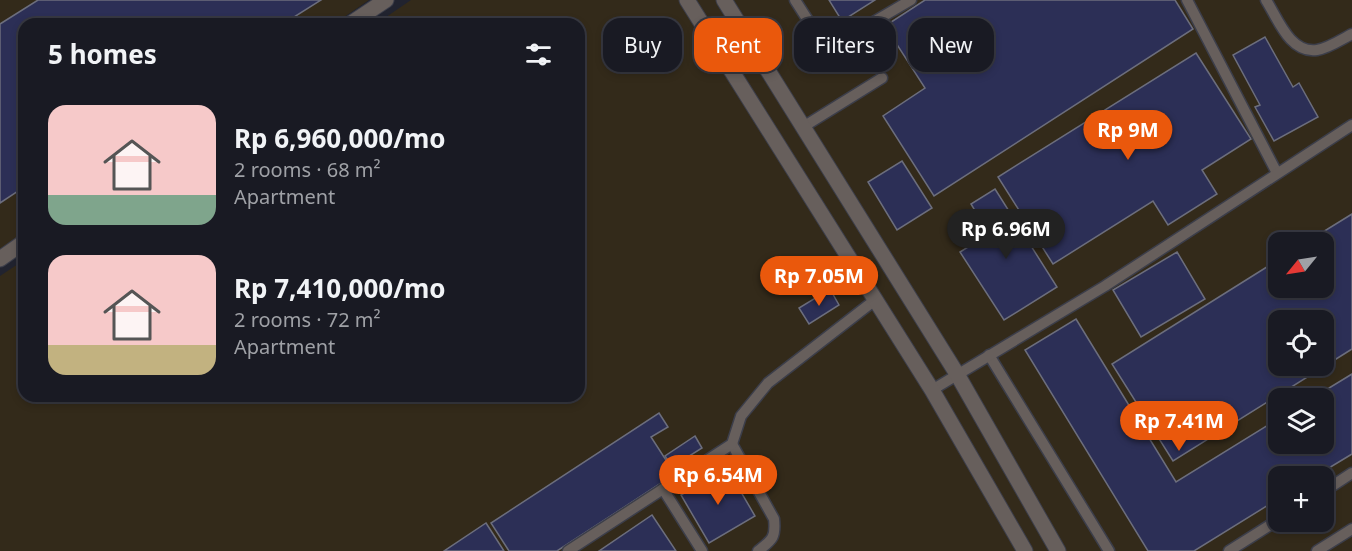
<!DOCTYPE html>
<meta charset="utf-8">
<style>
:root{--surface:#191a23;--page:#22232b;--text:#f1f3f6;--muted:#9fa1a6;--line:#373841;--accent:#ea580c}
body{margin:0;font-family:"Noto Sans",sans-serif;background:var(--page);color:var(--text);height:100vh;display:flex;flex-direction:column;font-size:22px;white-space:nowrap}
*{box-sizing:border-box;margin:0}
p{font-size:20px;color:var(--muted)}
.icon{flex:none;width:33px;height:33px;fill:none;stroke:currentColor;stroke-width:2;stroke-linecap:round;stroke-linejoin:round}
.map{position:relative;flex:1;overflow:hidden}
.panel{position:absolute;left:18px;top:18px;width:567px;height:384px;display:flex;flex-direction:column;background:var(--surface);border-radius:18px;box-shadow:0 3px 9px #0003,0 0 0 2px var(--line)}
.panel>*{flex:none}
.top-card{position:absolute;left:603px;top:18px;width:570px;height:54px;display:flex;gap:12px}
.needle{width:39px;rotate:240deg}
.buttons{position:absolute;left:1268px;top:232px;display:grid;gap:12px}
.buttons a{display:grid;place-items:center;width:66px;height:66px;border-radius:12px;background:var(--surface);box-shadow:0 3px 9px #0003,0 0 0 2px var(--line);font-size:30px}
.price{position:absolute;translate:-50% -51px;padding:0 14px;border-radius:21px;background:var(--accent);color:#fff;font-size:20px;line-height:39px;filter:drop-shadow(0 2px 3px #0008)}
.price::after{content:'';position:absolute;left:50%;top:36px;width:18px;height:14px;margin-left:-9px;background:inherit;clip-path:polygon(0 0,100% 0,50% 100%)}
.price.on{background:#222;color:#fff}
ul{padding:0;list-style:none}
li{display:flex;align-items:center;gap:18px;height:150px;padding:0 30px}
li span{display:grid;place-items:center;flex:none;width:168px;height:120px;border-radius:18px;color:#555}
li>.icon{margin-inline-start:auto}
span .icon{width:72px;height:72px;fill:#fffc;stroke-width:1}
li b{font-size:26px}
h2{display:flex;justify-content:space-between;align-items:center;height:72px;padding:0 30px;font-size:26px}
.chip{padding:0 21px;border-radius:18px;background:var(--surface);box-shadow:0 3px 9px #0003,0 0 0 2px var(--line);font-size:21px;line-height:54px}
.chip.on{background:var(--accent);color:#fff}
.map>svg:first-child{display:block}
.industrial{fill:#332a1a;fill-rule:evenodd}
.building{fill:#2c2f56;stroke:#6c6e7d;stroke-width:1.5;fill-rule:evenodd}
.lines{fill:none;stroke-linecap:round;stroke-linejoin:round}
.service-casing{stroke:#3c3e4a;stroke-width:13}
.minor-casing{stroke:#3c3e4a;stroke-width:17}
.service{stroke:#675f5c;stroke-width:10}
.minor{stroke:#675f5c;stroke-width:15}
</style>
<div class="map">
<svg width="1352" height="551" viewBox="0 0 1352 551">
<rect width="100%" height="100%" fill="#21232f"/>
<g class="industrial">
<path d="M0,0H369L334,24H24V234L0,250Z"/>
<path d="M411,0H1352V551H0V276L24,260V396H579V24H376ZM1278,243H1323V288H1278ZM1278,321H1323V366H1278ZM1278,399H1323V444H1278ZM1278,477H1323V522H1278Z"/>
</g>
<g class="building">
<path d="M38,0H321L283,24H24V187L0,203V24Z"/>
<path d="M829,0H875L842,21Z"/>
<path d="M925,0H1175L1193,29L934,196L883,116L925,88L885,26Z"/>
<path d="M1265,37L1293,87L1299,83L1318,117L1274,141L1255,107L1260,105L1233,55Z"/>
<path d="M1196,53L1251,139L1202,170L1217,194L1168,225L1153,201L1053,264L998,177Z"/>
<path d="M902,161L932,208L897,230L868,182Z"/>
<path d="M995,189L1057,287L1004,320L960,252L989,234L971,204Z"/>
<path d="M1352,214V349L1173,461L1112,364L1278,260V288H1323V243H1305ZM1278,321H1323V366H1278Z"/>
<path d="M1177,252L1205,299L1141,337L1113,290Z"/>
<path d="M830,289L839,305L809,324L799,308Z"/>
<path d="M1076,319L1176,482L1278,419V444H1323V399H1311L1352,374V454L1314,477H1278V499L1194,551H1148L1025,350Z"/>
<path d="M659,413L668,427L651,437L675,474L557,551H509L491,523Z"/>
<path d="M695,436L702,448L672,467L665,456Z"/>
<path d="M727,468L755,516L709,543L681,495Z"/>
<path d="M652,515L676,551H599Z"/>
<path d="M486,523L504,551H444Z"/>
</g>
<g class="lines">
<defs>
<g id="service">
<path d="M795,0L818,36L830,43L841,41L911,0"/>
<path d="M1187,0L1277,173"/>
<path d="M1266,0C1278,19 1290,54 1317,50C1329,48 1342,39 1352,34"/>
<path d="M803,127L882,78"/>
<path d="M989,355L1109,551"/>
<path d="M932,390L1105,286L1352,125"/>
<path d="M732,444L774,519C776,538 772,540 758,551"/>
<path d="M663,489L702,551"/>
<path d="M1323,492L1352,473"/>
<path d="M568,551L732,444L741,416L768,383L875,300"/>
<path d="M1229,551L1278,520"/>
<path d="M1317,551L1352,529"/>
</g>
<g id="minor">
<path d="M687,0L932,390L1025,551"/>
<path d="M724,0L957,374L1058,551"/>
<path d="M350,24L386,0"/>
<path d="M0,259L24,242"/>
</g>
</defs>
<use href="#service" class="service-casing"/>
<use href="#minor" class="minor-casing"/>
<use href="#service" class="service"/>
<use href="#minor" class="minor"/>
</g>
</svg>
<div class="buttons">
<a><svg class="needle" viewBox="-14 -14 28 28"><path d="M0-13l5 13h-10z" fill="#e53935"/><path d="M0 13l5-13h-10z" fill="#9fa1a6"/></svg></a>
<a><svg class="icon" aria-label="locate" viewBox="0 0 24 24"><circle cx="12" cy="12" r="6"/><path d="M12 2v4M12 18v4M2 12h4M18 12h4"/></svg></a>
<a><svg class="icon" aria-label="layers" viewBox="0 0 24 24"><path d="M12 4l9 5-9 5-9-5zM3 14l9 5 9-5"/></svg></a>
<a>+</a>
</div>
<b class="price" style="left:1128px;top:161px">Rp 9M</b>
<b class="price on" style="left:1006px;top:260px">Rp 6.96M</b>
<b class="price" style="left:819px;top:307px">Rp 7.05M</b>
<b class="price" style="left:1179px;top:452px">Rp 7.41M</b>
<b class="price" style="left:718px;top:506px">Rp 6.54M</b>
<div class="top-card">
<a class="chip">Buy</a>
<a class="chip on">Rent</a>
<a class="chip">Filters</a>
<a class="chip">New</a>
</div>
<section class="panel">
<h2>5 homes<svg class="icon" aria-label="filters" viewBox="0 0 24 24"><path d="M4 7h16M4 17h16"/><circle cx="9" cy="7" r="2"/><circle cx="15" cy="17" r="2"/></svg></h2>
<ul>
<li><span style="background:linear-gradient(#f6c9c9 75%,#7fa58c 0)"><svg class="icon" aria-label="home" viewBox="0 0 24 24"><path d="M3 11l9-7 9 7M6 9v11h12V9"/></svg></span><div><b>Rp 6,960,000/mo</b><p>2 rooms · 68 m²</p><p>Apartment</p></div></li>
<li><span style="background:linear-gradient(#f6c9c9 75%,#c2b280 0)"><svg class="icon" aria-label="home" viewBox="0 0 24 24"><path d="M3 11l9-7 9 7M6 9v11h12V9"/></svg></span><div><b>Rp 7,410,000/mo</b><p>2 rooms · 72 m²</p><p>Apartment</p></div></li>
</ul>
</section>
</div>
